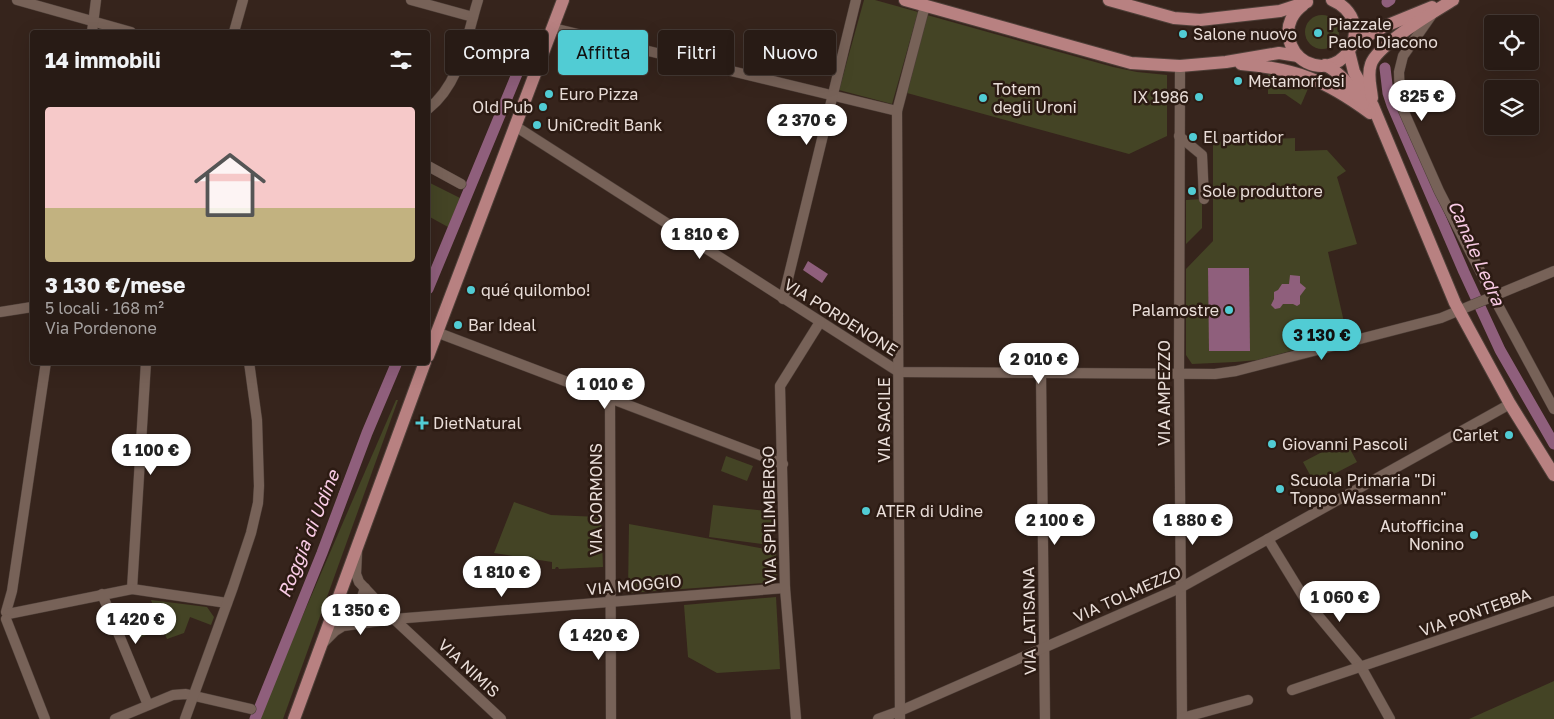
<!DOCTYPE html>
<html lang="it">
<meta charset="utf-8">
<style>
:root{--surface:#281b15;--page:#342822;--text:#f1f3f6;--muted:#a5a1a0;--line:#443934;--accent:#51ccd4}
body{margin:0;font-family:"Golos Text",sans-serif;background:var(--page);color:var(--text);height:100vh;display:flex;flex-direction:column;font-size:19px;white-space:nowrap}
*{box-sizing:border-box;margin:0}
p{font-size:16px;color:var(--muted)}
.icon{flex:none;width:28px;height:28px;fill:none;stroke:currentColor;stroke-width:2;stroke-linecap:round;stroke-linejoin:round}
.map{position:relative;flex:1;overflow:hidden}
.sheet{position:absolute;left:30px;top:30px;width:400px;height:335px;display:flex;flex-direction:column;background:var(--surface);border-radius:5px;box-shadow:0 5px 20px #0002,0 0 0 1px var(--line)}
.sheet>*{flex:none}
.banner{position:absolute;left:445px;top:30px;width:475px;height:45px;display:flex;gap:10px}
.tools{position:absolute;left:1484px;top:15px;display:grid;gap:10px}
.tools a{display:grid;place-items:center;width:55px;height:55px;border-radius:5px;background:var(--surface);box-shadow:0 5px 20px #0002,0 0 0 1px var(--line);font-size:25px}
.price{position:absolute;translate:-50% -42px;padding:0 11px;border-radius:18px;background:#fff;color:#222;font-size:16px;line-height:32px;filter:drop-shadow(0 1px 2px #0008)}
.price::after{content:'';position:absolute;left:50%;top:30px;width:15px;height:11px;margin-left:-8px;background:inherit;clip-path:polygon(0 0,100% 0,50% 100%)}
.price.current{background:var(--accent);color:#111}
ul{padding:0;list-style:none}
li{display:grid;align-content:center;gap:10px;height:265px;padding:0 15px}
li+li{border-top:1px solid var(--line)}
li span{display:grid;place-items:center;height:155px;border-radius:5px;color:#555}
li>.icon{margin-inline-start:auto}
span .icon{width:90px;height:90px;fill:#fffc;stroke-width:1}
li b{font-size:21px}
h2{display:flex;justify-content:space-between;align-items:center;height:60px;padding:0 15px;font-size:21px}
.chip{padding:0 18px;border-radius:5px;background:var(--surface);box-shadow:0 5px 20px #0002,0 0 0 1px var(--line);font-size:18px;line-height:45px}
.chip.current{background:var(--accent);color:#111}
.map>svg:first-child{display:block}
.green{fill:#444425}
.water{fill:#8f5f7c}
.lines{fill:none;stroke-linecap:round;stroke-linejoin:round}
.stream{stroke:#8f5f7c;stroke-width:3}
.canal{stroke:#8f5f7c;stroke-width:11}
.minor-casing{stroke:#4e3f38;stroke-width:11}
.primary-casing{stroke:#4e3f38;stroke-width:14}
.minor{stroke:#776258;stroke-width:10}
.primary{stroke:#b88181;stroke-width:12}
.poi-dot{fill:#51ccd4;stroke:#2c1b13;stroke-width:2}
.labels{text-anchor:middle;stroke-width:5;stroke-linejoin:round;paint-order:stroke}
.poi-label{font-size:16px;fill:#e9ddd8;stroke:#2c1b13;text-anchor:start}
.street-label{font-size:16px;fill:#e9ddd8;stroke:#2c1b13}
.water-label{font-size:18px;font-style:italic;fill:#facce6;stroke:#2c1b13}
</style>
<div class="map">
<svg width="1554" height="719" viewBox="0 0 1554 719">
<rect width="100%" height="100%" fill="#36241c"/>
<g class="green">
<path d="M864,0H875L918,12L892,104L839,90Z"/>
<circle cx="1322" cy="32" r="17"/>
<path d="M927,15L1113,67L1137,72L1167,75V136L1129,154L907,93Z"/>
<path d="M1268,72L1310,84L1301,105L1285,94H1268Z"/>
<path d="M1295,138V151L1327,150L1346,171L1337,177L1357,244L1328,252L1347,335L1258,360L1235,362L1192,364L1186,355V269L1213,241V142Z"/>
<path d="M428,182L460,198L448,227L428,216Z"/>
<path d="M1202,199V228L1186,244V200Z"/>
<path d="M396,400H398L283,719H258Z"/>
<path d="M1345,440L1357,462L1315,484L1303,462Z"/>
<path d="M726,456L753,466L747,481L721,471Z"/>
<path d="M514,502L551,515L601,517L603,567L559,569L558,567H556L555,569H552V562L494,553Z"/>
<path d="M713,505L774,512L770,545L709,537Z"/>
<path d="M629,524L776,551L777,582L628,593Z"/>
<path d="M776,597L780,669L717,673L688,657L684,605Z"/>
<path d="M151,600L207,607L214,617L211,625L190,617L184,633L167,639L162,628L133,641L127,629L157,616Z"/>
<path d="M1554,681V719H1469Z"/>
</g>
<g class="water">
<path d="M808,261L828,274L822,283L803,270Z"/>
<path d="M1208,268H1249L1250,351H1209Z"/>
<path d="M1290,275L1300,276V283L1306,288L1300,296V304L1297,306L1293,304H1283L1280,308L1275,309L1271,305L1274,299V292L1278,290L1282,284H1289Z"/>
</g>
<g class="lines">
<path class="stream" d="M341,505L340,494L362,440L367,433"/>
<g class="canal">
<path d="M1387,2L1390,0"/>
<path d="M1385,68L1388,93L1392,105L1464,272L1500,350L1554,444"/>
<path d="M428,289L531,40"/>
<path d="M255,719L322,553L367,433L397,362"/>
</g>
<defs>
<g id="minor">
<path d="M17,0L131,32"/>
<path d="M411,0L473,17"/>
<path d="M1431,16L1403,56L1399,72L1400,103L1439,191L1493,296L1554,409"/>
<path d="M553,28L897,111"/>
<path d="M92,32L96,0"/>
<path d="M234,32L243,0"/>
<path d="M1180,66L1179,373L1182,719"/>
<path d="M428,109C461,83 466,38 478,0"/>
<path d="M515,126L899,372L1215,374L1236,371L1441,318L1554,271"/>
<path d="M1179,136L1202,155L1204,199"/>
<path d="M428,166L461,184"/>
<path d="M783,299L856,0"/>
<path d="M0,312L32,307"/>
<path d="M436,332L783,464"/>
<path d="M1041,373L1045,719"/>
<path d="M610,398L611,719"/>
<path d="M1268,539L1306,601L1361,667L1390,719"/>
<path d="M357,553L356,574L359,582L394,619L501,719"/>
<path d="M132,589L146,362"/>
<path d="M102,594L148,705"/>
<path d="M6,612L12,591L46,362"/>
<path d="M8,614L132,589L227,603"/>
<path d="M6,619L45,719"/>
<path d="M358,624V609L365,588"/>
<path d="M323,643L335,631L343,626L394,619L785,588"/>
<path d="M1292,690L1554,601"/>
<path d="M1182,718L1248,700"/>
<path d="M115,719L173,695L186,694L251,709"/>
<path d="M185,719L233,587L251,533L258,503L259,486L257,420L249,362"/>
<path d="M796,719L785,588L780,386L820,322"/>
<path d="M878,719L900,711L1180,588L1510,404"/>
<path d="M900,719L897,111L923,13L926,6"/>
</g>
<g id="primary">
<path d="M905,0L1131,63L1180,66L1226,62L1279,53L1298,56"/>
<path d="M1109,0L1174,18L1200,20L1280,11L1307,2"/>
<path d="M1303,5C1293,12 1286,25 1289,38C1291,48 1297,57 1306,62C1347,82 1378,20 1332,0"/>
<path d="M1353,44L1383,27L1432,7"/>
<path d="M1349,52L1354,72L1373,106L1455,303L1510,404L1554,475"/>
<path d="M1241,64C1297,69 1325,80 1370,113"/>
<path d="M1325,65C1343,74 1352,89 1363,104"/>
<path d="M1372,98C1371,87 1367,75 1371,64C1377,45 1435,11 1453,0"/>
<path d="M428,356L563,0"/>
<path d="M294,719L425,362"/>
</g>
</defs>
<use href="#minor" class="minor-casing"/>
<use href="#primary" class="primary-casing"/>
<use href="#minor" class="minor"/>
<use href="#primary" class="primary"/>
</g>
<g class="poi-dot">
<circle cx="1318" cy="33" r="5"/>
<circle cx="1183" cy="34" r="5"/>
<circle cx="1238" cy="81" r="5"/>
<circle cx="549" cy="94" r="5"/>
<circle cx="1199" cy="97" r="5"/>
<circle cx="983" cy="98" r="5"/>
<circle cx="543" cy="107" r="5"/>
<circle cx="537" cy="125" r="5"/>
<circle cx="1193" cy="137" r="5"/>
<circle cx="1192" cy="191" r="5"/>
<circle cx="471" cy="290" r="5"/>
<circle cx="1229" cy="310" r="5"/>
<circle cx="458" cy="325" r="5"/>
<path d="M419.5 415.5h5v5h5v5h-5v5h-5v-5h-5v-5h5z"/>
<circle cx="1509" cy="435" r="5"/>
<circle cx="1272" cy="444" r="5"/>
<circle cx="1280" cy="489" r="5"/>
<circle cx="866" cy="511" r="5"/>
<circle cx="1474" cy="535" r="5"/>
</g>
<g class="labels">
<g class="poi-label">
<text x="1328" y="30">Piazzale<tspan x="1328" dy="18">Paolo Diacono</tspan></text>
<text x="1193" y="40">Salone nuovo</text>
<text x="1248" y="87">Metamorfosi</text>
<text x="993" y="95">Totem<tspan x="993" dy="18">degli Uroni</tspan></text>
<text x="559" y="100">Euro Pizza</text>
<text x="1189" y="103" text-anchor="end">IX 1986</text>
<text x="533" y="113" text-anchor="end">Old Pub</text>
<text x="547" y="131">UniCredit Bank</text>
<text x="1203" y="143">El partidor</text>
<text x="1202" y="197">Sole produttore</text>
<text x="481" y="296">qué quilombo!</text>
<text x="1219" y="316" text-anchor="end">Palamostre</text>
<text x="468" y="331">Bar Ideal</text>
<text x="433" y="429">DietNatural</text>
<text x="1499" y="441" text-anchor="end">Carlet</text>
<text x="1282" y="450">Giovanni Pascoli</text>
<text x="1290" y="486">Scuola Primaria "Di<tspan x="1290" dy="18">Toppo Wassermann"</tspan></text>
<text x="876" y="517">ATER di Udine</text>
<text x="1464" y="532" text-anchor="end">Autofficina<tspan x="1464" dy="18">Nonino</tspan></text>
</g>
<g class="street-label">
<text transform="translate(841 317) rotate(32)" y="6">VIA PORDENONE</text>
<text transform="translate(1164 393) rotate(-90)" y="6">VIA AMPEZZO</text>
<text transform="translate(884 420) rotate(-90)" y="6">VIA SACILE</text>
<text transform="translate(596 499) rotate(-90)" y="6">VIA CORMONS</text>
<text transform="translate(769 515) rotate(-91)" y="6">VIA SPILIMBERGO</text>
<text transform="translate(634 585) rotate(-5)" y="6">VIA MOGGIO</text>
<text transform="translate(1127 594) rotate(-24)" y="6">VIA TOLMEZZO</text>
<text transform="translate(1475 612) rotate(-19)" y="6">VIA PONTEBBA</text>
<text transform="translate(1029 621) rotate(-91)" y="6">VIA LATISANA</text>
<text transform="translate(469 668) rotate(43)" y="6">VIA NIMIS</text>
</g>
<g class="water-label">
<text transform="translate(1476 253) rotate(66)" y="6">Canale Ledra</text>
<text transform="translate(309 534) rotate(-68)" y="6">Roggia di Udine</text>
</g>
</g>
</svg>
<div class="tools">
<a><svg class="icon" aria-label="locate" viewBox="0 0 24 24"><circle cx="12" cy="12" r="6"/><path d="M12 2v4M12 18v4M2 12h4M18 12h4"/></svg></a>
<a><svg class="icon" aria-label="layers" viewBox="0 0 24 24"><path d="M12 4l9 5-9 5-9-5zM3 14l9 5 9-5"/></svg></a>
</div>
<b class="price" style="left:1422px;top:122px">825 €</b>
<b class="price" style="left:807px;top:146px">2 370 €</b>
<b class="price" style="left:700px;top:260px">1 810 €</b>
<b class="price current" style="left:1322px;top:361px">3 130 €</b>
<b class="price" style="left:1039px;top:385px">2 010 €</b>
<b class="price" style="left:605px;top:410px">1 010 €</b>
<b class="price" style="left:151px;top:476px">1 100 €</b>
<b class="price" style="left:1055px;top:546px">2 100 €</b>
<b class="price" style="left:1193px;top:546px">1 880 €</b>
<b class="price" style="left:502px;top:598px">1 810 €</b>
<b class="price" style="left:1340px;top:623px">1 060 €</b>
<b class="price" style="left:361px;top:636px">1 350 €</b>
<b class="price" style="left:136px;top:645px">1 420 €</b>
<b class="price" style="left:599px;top:661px">1 420 €</b>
<div class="banner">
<a class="chip">Compra</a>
<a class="chip current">Affitta</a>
<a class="chip">Filtri</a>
<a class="chip">Nuovo</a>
</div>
<section class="sheet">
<h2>14 immobili<svg class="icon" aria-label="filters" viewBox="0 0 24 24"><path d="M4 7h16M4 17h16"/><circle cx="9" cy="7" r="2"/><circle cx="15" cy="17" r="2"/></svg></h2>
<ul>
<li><span style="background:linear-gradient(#f6c9c9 65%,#c2b280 0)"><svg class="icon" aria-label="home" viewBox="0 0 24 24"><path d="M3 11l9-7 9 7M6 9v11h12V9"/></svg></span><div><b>3 130 €/mese</b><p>5 locali · 168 m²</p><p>Via Pordenone</p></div></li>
</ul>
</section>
</div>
